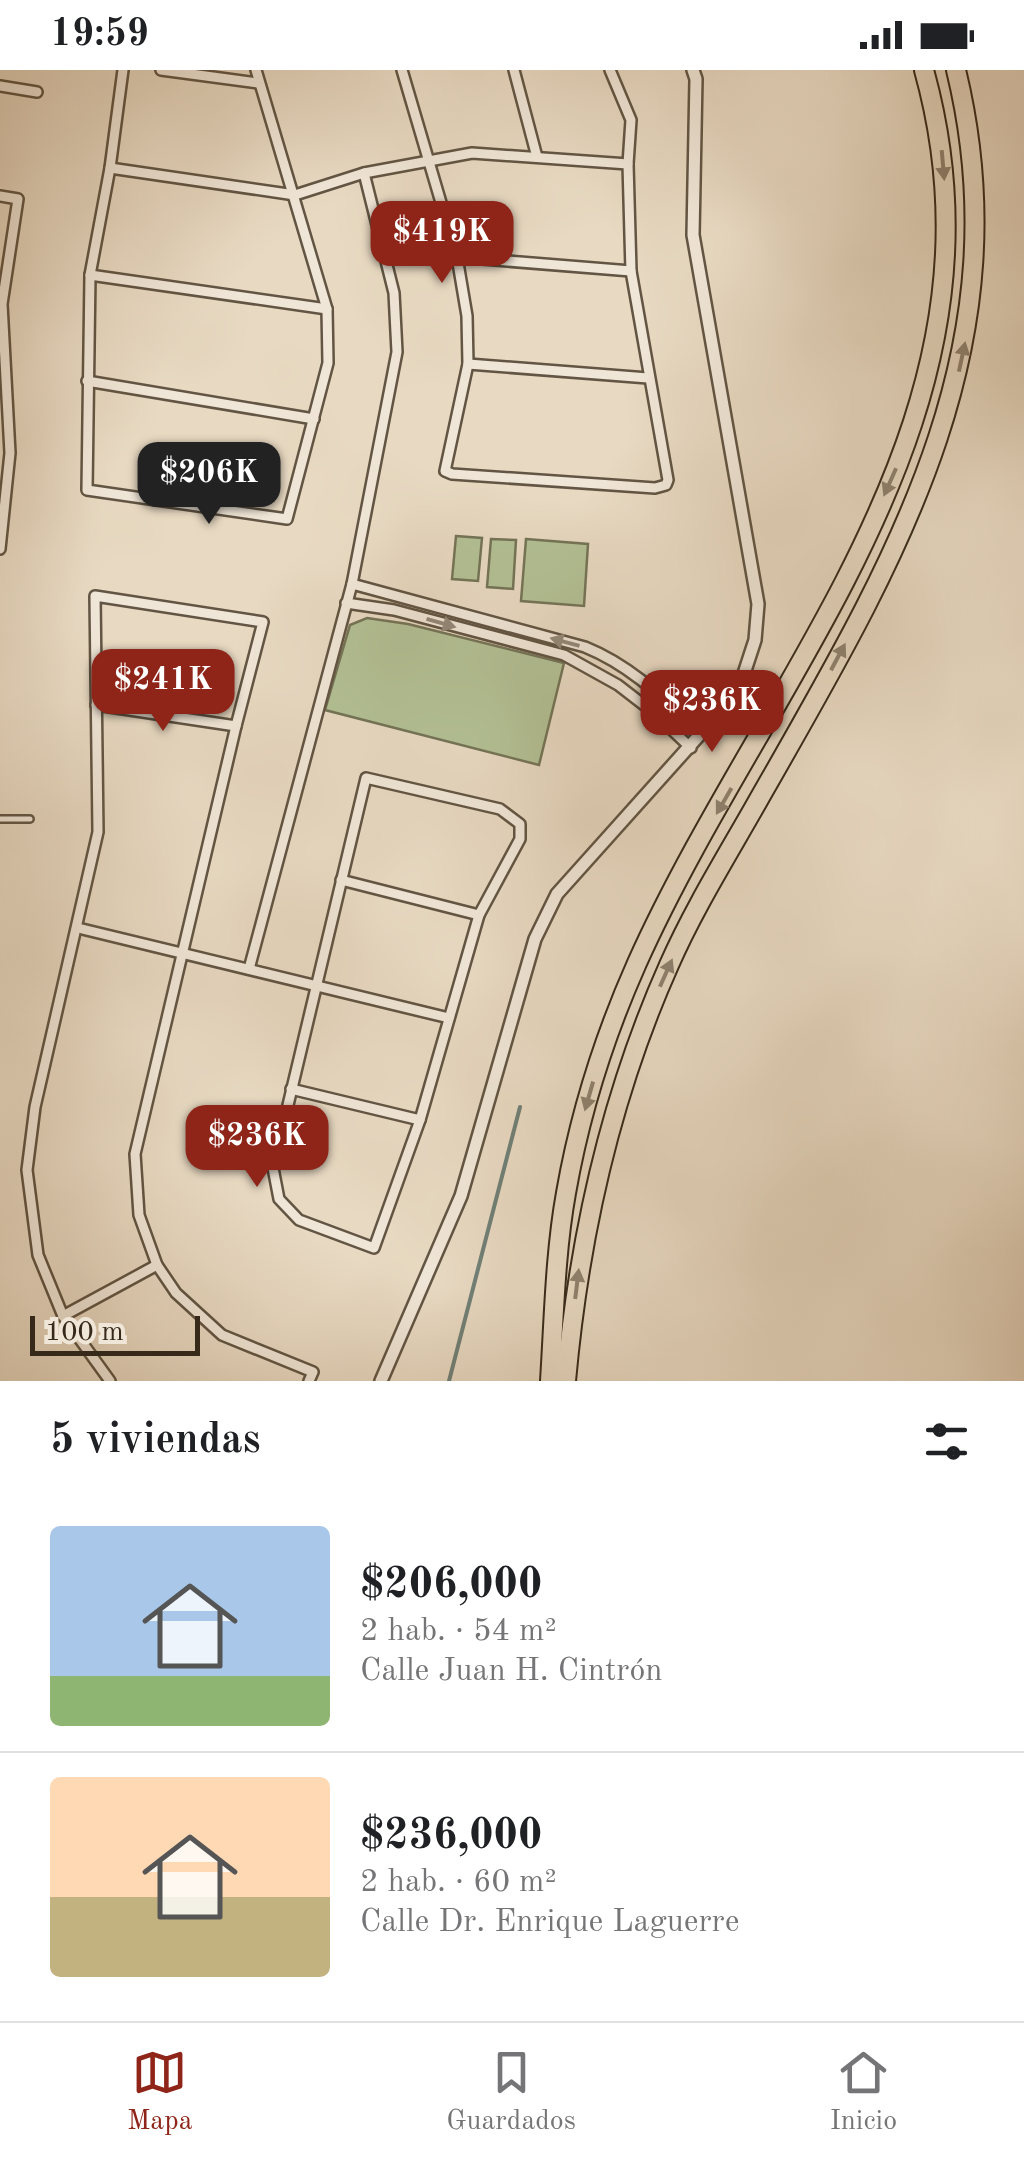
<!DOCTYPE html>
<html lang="es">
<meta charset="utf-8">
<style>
:root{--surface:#fff;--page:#f2f2f2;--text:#202124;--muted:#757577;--line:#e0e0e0;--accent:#8f2418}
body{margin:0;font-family:"Old Standard TT",serif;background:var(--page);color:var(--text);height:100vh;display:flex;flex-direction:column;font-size:38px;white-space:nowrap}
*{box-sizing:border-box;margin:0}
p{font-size:32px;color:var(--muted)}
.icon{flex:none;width:55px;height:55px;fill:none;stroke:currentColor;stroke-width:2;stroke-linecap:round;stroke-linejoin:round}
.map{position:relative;height:1311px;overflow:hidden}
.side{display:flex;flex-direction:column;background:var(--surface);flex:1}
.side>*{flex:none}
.scale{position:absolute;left:30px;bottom:25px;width:170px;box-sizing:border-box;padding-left:10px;border:5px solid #362919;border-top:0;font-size:28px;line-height:35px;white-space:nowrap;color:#362919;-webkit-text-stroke:8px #f0e6d7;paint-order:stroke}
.price{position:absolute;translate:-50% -85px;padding:0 22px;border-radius:20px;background:var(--accent);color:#fff;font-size:32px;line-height:65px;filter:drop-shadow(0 2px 5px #0008)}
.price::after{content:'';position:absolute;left:50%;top:60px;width:30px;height:22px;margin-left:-15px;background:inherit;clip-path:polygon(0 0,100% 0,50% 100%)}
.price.on{background:#222;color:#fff}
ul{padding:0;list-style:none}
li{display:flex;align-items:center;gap:30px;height:250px;padding:0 50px}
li+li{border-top:2px solid var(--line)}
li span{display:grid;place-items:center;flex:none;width:280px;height:200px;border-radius:10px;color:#555}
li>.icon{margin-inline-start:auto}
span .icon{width:120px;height:120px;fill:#fffc;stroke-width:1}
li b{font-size:42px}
h2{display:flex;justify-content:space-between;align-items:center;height:120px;padding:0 50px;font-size:42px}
.status{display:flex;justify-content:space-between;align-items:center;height:70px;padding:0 50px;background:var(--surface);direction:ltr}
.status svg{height:28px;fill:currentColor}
.dock{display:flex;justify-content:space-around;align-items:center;height:140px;border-top:2px solid var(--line);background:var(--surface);font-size:28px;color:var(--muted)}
.dock a{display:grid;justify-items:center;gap:5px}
.dock .on{color:var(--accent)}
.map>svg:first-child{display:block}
.green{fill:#b3c095;stroke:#747457;stroke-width:2.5}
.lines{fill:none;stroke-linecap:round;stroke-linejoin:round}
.stream{stroke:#708077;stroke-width:4}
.service-casing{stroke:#625543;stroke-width:10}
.minor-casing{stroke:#625543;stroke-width:14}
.tertiary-casing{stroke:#625543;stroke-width:16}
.motorway-casing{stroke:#362919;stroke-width:22}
.service{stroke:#f0e6d7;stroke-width:5}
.minor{stroke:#f0e6d7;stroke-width:9}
.tertiary{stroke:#f0e6d7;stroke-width:11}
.motorway{stroke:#e8d9c2;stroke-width:18}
.oneway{fill:#8f816e}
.oneway2{fill:#938878}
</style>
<div class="status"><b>19:59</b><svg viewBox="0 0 49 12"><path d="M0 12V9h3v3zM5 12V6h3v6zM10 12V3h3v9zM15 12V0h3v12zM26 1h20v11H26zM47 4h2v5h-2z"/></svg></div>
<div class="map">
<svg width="1024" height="1311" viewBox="0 0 1024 1311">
<rect width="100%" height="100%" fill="#e8d9c2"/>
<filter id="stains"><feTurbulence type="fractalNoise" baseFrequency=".002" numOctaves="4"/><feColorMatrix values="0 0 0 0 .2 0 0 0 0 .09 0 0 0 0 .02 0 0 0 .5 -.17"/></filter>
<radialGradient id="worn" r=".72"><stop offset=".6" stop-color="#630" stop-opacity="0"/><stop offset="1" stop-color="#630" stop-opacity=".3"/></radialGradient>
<g class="green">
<path d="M456,466L482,468L478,511L452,509Z"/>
<path d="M491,469L516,470L513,519L487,517Z"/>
<path d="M526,469L588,474L584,536L521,531Z"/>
<path d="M367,548L408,554L564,593L539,695L325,640L350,555Z"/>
</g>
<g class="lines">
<path class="stream" d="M449,1311L520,1037"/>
<defs>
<path id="service" d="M0,749H30"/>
<g id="minor">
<path d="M123,0L110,98L90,205L87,420L287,449L328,293L327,239L256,0"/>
<path d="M161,0L258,13"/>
<path d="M402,0L457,187L467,246L468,294L445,401L452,404L655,418L666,415L668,410L631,201L628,94L631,50L610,0"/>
<path d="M514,0L537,87"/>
<path d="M0,16L37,22"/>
<path d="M110,98L295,125L364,103L472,83L628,94"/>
<path d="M0,126L18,129L2,234L10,383L0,479"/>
<path d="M457,187L631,201"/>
<path d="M90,205L327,239"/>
<path d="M468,294L648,308"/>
<path d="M87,311L314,349"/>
<path d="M352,514L585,577C632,596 665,630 702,664"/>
<path d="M346,533L394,540L564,585L618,615L653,642L691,678"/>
<path d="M96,635L236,656"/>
<path d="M366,708L500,739L520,754V769L479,845L420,1050L374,1178L299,1150L279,1129L273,1098Z"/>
<path d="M341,810L479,845"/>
<path d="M78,858L449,948"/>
<path d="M249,899L352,514L397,282L394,223L364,103"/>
<path d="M291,1019L420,1050"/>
<path d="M63,1246L157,1195"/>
<path d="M110,1311L63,1246L38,1185L27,1100L35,1037L98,762L95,526L263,552L236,656L135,1084L139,1145L157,1195L176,1223L222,1265L313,1302L309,1311"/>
</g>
<path id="tertiary" d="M381,1311L461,1126L535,869L557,824L738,622L755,570L758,534L693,165L696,9L693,0"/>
<g id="motorway">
<path d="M550,1311C554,1249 555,1184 566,1123C580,1043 604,967 637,893C769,599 1021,350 924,0"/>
<path d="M566,1311C579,1167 610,1027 669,895C694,838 728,784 759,729C893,494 1024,280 956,0"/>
</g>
</defs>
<use href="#service" class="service-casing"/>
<use href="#minor" class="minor-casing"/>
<use href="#tertiary" class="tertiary-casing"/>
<use href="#motorway" class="motorway-casing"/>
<use href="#service" class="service"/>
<use href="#minor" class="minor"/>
<use href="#tertiary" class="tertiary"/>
<use href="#motorway" class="motorway"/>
</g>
<defs><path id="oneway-solid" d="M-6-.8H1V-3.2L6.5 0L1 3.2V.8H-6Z" transform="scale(2.5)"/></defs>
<g class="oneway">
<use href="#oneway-solid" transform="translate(943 95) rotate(85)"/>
<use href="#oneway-solid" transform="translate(962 287) rotate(-78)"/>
<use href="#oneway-solid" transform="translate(890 412) rotate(114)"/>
<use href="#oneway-solid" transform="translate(838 587) rotate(-62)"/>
<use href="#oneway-solid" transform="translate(724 731) rotate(120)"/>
<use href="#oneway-solid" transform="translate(666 903) rotate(-66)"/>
<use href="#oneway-solid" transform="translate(589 1026) rotate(106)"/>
<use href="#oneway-solid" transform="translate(577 1214) rotate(-83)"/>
</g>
<g class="oneway2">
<use href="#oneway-solid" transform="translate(441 553) rotate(16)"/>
<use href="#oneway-solid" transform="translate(565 572) rotate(-165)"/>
</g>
<rect width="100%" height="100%" filter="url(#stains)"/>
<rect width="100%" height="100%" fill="url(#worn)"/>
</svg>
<div class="scale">100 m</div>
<b class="price" style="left:442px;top:216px">$419K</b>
<b class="price on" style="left:209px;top:457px">$206K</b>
<b class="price" style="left:163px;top:664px">$241K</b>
<b class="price" style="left:712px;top:685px">$236K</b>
<b class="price" style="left:257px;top:1120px">$236K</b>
</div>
<section class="side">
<h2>5 viviendas<svg class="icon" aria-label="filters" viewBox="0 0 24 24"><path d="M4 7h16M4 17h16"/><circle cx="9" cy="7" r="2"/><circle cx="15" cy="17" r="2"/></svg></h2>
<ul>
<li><span style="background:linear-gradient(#a9c7e8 75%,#8fb573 0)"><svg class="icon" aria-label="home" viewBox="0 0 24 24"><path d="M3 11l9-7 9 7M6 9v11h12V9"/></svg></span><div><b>$206,000</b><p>2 hab. · 54 m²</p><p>Calle Juan H. Cintrón</p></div></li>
<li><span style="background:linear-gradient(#ffd9b3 60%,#c2b280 0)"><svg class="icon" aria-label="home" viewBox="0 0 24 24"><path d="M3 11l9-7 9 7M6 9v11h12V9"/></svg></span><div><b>$236,000</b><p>2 hab. · 60 m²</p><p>Calle Dr. Enrique Laguerre</p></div></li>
</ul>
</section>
<nav class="dock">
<a class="on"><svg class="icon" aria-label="map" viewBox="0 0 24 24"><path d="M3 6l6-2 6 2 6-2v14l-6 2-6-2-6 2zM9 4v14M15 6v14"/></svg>Mapa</a>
<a><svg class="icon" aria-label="saved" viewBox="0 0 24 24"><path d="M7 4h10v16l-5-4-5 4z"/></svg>Guardados</a>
<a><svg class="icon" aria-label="home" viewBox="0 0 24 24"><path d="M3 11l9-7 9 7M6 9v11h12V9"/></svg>Inicio</a>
</nav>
